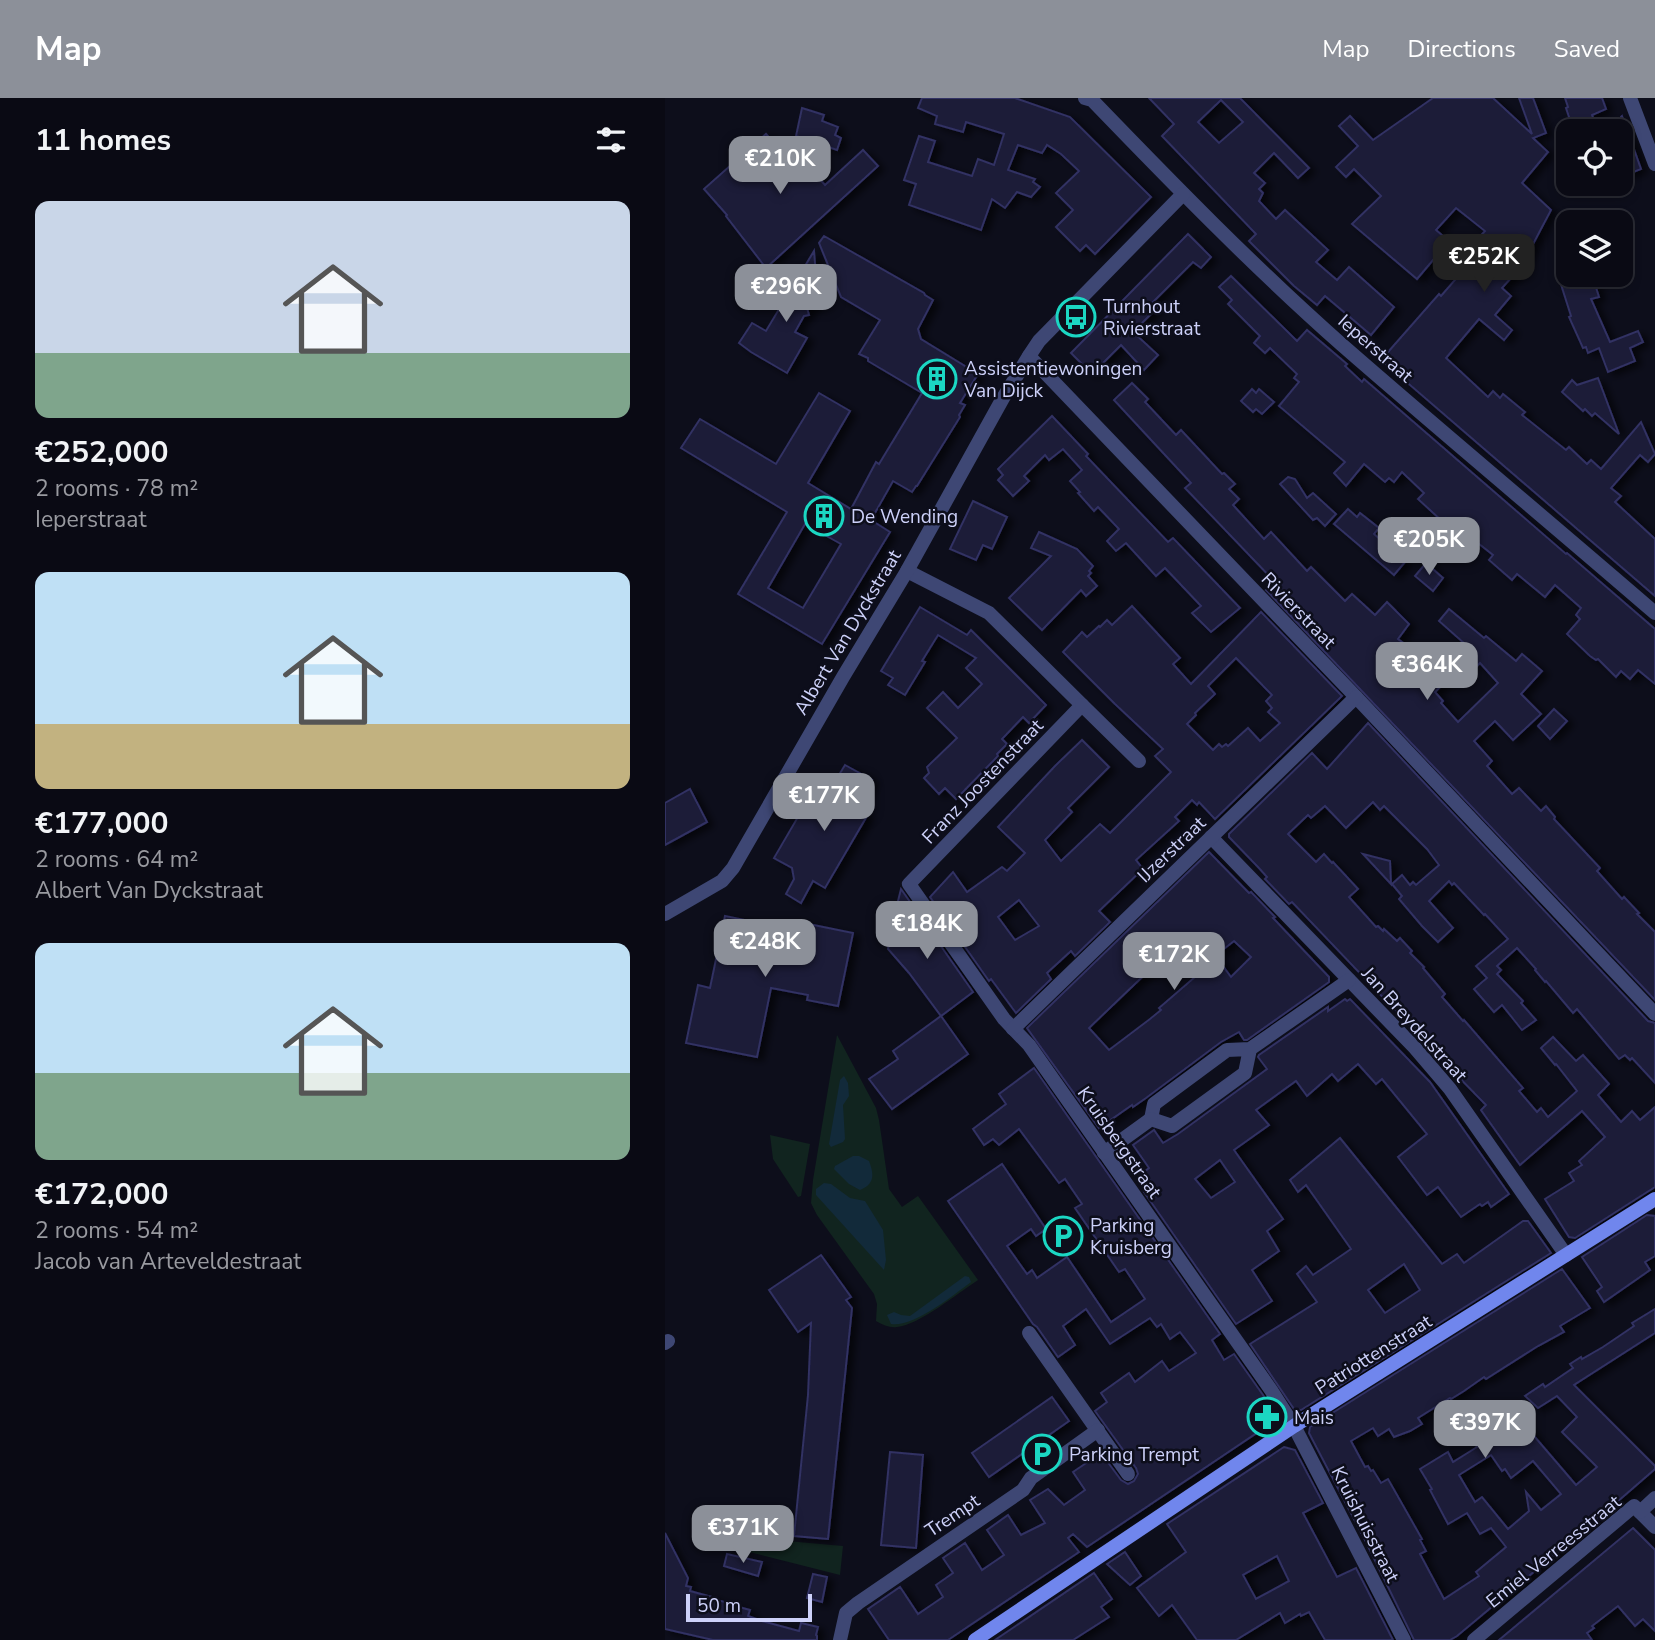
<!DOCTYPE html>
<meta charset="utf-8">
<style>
:root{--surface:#0a0a14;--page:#13131d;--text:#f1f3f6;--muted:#999aa0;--line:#2a2b34;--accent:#8c9099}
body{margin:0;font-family:"Nunito Sans",sans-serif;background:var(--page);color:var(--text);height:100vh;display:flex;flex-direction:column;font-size:26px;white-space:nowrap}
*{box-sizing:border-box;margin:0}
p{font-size:23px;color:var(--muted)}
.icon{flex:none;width:38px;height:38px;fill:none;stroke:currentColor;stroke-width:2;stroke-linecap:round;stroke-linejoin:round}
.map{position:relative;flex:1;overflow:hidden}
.drawer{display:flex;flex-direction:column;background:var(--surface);width:665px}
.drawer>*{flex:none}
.controls{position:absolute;left:891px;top:21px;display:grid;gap:14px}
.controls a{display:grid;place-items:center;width:77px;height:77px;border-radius:14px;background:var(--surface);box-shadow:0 4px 10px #0003,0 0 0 2px var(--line);font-size:35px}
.scale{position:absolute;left:21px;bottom:18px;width:126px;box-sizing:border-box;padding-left:7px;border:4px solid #cdd1f9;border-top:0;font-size:19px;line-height:24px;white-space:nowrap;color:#cdd1f9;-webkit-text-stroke:5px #0d0e1b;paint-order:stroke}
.price{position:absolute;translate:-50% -60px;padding:0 16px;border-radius:14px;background:var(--accent);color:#fff;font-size:23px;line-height:46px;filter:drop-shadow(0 2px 4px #0008)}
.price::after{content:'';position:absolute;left:50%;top:42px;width:21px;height:16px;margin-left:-10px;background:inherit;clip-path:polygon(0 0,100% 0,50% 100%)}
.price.active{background:#222;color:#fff}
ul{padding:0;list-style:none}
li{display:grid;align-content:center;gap:14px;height:371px;padding:0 35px}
li span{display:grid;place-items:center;height:217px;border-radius:14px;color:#555}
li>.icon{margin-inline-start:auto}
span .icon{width:126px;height:126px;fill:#fffc;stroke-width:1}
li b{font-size:30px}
h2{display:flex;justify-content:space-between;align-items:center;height:84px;padding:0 35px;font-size:30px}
header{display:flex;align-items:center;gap:42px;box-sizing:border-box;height:98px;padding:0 35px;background:var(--accent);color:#fff}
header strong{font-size:33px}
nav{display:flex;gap:38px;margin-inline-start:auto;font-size:24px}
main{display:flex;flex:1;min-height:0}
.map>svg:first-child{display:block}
.green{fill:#11241f}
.water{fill:#122a3a}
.building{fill:#1c1c39;stroke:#313163;stroke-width:2;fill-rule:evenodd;filter:url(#shadow)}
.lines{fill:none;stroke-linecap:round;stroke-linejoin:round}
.street{stroke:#3e4774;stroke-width:14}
.secondary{stroke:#7086ed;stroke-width:14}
.labels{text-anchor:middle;stroke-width:5;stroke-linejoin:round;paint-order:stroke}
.poi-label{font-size:19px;fill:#cdd1f9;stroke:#0d0e1b;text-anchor:start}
.street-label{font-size:19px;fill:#cdd1f9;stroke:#0d0e1b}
</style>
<header>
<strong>Map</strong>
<nav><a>Map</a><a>Directions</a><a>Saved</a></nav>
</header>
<main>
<section class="drawer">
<h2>11 homes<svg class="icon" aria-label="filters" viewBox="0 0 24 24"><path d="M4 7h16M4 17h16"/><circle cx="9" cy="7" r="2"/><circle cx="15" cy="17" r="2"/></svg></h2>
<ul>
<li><span style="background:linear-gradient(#c9d6e8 70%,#7fa58c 0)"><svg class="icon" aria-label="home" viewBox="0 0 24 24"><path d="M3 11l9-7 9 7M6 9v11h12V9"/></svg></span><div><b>€252,000</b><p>2 rooms · 78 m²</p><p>Ieperstraat</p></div></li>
<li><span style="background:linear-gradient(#bfe0f5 70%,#c2b280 0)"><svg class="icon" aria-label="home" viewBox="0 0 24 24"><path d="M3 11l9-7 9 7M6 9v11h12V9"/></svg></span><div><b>€177,000</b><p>2 rooms · 64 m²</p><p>Albert Van Dyckstraat</p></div></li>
<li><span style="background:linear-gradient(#bfe0f5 60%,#7fa58c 0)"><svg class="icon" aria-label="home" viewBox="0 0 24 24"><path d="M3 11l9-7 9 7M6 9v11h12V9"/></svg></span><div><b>€172,000</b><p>2 rooms · 54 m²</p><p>Jacob van Arteveldestraat</p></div></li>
</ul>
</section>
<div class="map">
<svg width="990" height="1542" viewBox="0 0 990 1542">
<defs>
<filter id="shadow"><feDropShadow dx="6" dy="3.5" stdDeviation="3.5" flood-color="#0009"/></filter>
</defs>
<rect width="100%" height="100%" fill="#0d0e1b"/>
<g class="green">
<path d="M172,937L211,1010L214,1022L224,1091L237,1109L253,1098L313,1182C293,1195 254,1227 232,1229C225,1230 218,1227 211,1223L212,1206L209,1196L152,1117L146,1105L148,1082Z"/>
<path d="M105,1037L145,1046L136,1098L133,1099L108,1061Z"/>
<path d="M68,1438L178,1448L175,1477L65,1449Z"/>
</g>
<g class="water">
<path d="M179,978L183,985L184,998L178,1007L180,1041L178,1044L166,1049L164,1046L175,982Z"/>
<path d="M188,1058H194L204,1063C209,1076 210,1086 195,1092L184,1086L169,1071L170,1068Z"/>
<path d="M159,1085L166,1086L185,1100L200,1103L218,1132L221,1162L219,1172L151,1097V1091Z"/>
<path d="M300,1178L304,1179L306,1184C287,1198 250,1229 226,1226L222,1217L229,1214L236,1217L245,1218Z"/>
</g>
<g class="building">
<path d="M257,0H350L405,19L486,99L430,156L421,147L415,153L391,129L408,112L391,95L414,73L396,56L382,47L377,55L353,47L343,72L370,81L368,84L375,89L366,99L352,94L340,110L327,101L316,132L244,107L251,86L239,82L254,38L270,43L263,64L307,78L313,61L329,67L339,36L301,24L298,34L270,26L272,18L253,10Z"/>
<path d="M484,0H575L644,70L633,80L609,55L589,75L600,85L594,91L598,95L594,103L611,121L620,112L663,152L651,164L672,182L684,169L729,209L706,237L660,198L652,207L629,188L584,143L591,136L497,38L509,26ZM556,2L578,24L554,45L533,24Z"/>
<path d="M768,0H828L867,36L854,0H868L881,35L868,40L883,54L857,85L886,112L856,169L837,190L846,198L830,217L847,232L839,242L814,221L781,260L823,299L828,293L835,300L838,296L860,314L857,317L901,352L904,349L922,366L926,362L936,371L976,324L990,356L983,364L975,357L946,390L956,398L950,404L990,441V498L716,262L774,196L776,198L796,175L774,155L752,181L687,126L716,98L689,71L681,79L671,69L693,48L674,28L685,18L708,42ZM791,110L820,133L799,156L771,132Z"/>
<path d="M900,0H937L941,11L927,17L929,22L910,29L908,24L906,25L901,10L903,9Z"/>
<path d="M137,10L159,17L157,23L173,29L170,37L176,40L172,52L131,38Z"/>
<path d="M957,18L976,71L956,79V19Z"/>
<path d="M101,36L123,61L127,50L160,87L198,52L213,68L101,170L61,118L62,117L39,91Z"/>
<path d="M523,136L546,159L536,170L528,164L488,204L493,209L468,234L493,257L479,272L456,247L427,276L406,255Z"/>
<path d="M159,138L259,195L260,197L268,202L253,231L256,241L313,276L295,305L300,307L294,317L295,319L252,388H251L247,394L228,383L206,422L225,434L157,546L73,496L122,414L16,350L35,321L111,366L154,295L185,313L143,385L186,411L211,364L214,366L257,295L203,263V260L194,256L215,222L176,199L154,145ZM140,426L176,446L138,510L103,490Z"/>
<path d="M149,153L153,201L148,203L149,209L142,210L144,217L139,218L130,234L142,240L122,275L86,254L74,245L87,225L101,233Z"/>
<path d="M893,177H927L934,199L926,201L945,244L973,233L978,244L965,250L970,263L943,274L934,250L923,255L921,249L918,250L904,219L906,218Z"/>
<path d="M566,178L632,243L642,232L682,266L680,268L697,284L699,281L901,456L902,455L990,531V586L973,572L965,581L956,573L951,579L933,561L931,562L925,558L902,536L915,521L911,517L916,510L890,487L880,499L852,476L847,482L824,462L828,457L781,420L778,424L753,401L759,395L737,374L729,384L724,380L720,384L699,366L681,388L669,375L680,364L614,308L634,284L629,280L632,276L605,250L600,255L589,245L595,238L563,206L567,202L554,189Z"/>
<path d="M933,280L954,336L930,315L927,318L920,311L918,313L897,294L907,282L912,287Z"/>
<path d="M467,285L483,301L480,304L511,337L516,332L557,376L559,375L570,386L564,391L574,401L568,407L599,441L606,434L642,473L646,469L680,503L687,496L710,517L722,504L744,526L733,541L749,553L737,567L755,585L757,583L759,585L800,546L774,523L784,511L819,540L821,538L851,563L857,556L877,573L856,596L876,616L848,642L830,623L809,643L827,663L822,668L847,696L854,690L876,713L881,708L890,719L889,721L935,770L932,773L957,801L959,799L974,815L972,816L990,834V902L601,492L610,484L520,390L526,385L449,302ZM805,560L812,568L815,565L833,585L793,624L776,605L778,603L770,594Z"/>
<path d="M587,291L591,295L594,291L609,304L597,316L591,311L588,314L576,303Z"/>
<path d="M387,318L423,356L421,358L503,444L508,440L575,510L546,534L527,515L536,508L500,470L491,478L461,445L451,453L442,443L454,431L433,409L429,413L413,395L415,394L405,383L417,372L398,351L384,362L380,357L359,378L364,383L348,398L333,382L338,377L333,371Z"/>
<path d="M623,379L630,381L642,400L648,395L671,416L660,428L652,420L648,422L615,386Z"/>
<path d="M308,403L342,419L327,451L318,447L311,462L285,451Z"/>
<path d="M683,411L692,419L695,415L714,430L709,436L740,464L729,477L669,426Z"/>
<path d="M374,434L412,451L428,468L424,473L426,475L423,478L432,488L421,498L416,492L377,532L344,500L386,458L366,450Z"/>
<path d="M761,465L778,480L768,493L750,478Z"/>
<path d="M467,508L515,560L508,566L526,586L596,514L677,598L550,721L534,704L532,707L527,702L510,719L514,723L471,762L478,771L434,813L445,824L410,858L406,853L382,875L386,881L351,915L326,881L324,883L265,799L288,774L302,794L337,769L342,773L360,755L333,729L390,668L417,642L444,669L403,710L407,714L380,742L396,763L435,726L445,735L506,674L490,658L498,651L450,606L398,554L417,534L422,539L434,528L435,529L442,522L447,527ZM571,560L607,597L601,603L607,610L603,614L615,625L595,643L583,630L563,648L561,646L557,649L554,646L548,652L522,626L531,617L530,615L550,596L543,588ZM354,802L374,828L350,842L333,819Z"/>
<path d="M255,509L302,537L306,532L381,607L364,625L358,619L337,641L342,646L332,656L333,658L291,701L280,690L274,696L259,680L264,675L262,669L292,640L262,610L278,594L293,610L317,586L301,570L311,560L273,537L257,563L260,564L240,597L223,587L228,580L216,573Z"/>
<path d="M889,611L902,623L885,641L873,628Z"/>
<path d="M703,625L983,923L990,925V985L967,960L965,962L960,957L954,961L912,911L908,915L881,883L880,884L870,872L871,871L852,850L832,868L836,872L832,876L858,903L856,905L871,922L857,932L837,907L829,914L809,891L822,880L811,868L843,841L820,816L819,817L789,785L787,787L784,783L764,803L788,830L773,844L757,828L734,801L737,798L727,786L737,777L745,787L748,784L751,787L774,767L762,751L719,708L715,712L708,704L681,730L660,708L646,720L643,717L623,736L651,764L659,756L667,765L668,764L693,791L684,799L711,829L713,828L718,833L719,831L732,843L735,840L747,853L745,855L759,869L758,870L780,896L777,899L798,923L799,922L858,990L854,993L872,1014L876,1010L883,1019L912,993L891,966L890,967L876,950L888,939L911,963L918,957L944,986L933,997L956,1024L967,1013L975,1022L990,1009V1089L910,1140L904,1139L880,1101L909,1083L904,1075L917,1067L914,1063L940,1039L917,1013L855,1067L816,1012L821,1007L776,961L755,933L752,935L627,804L624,806L600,781L602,779L593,769L564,739V736L647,655L662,671Z"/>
<path d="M180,667L207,682L190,711L202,718L160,790L148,783L136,805L121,796L129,781L127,770L109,760L151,688L163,695Z"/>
<path d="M25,691L42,724L0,747V705Z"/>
<path d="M544,754L584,795L586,794L610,819L608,820L664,879V884L582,942H579L574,934L556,944L481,1000L468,1009L467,1007L434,1030L362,930ZM569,843L586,859L566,879L552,860L494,910L496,912L485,921L444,952L424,930L495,862L501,868L523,847L541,865Z"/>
<path d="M698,756L725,763L726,786Z"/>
<path d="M236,791L308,894L276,918L244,875L223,851L224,846L243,832L230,815Z"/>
<path d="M60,818L128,832L129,823L188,835L173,908L142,902L143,897L106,890L92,959L21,945L33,887L45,890Z"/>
<path d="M680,901L682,903L685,901L765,984L844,1096L826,1109L823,1104L817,1108L815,1106L796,1119L773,1089L762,1097L733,1059L762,1036L717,981L711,986L693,966L673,983L667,976L642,998L631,983L591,1012L604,1027L569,1052L618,1121L602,1133L614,1153L587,1172L607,1203L571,1226L479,1094L488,1086L479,1074L484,1070L468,1047L489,1032L498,1045L513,1036L602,971L593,959L594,957L663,909V913ZM555,1062L570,1084L546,1100L530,1081Z"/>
<path d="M276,918L303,956L227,1011L204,981L233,961L228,953Z"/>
<path d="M369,970L555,1236L547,1242L559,1262L569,1256L598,1297L602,1304L598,1303L608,1320L606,1322L608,1324L422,1449L408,1436L403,1440L414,1454L283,1542H224L203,1511L235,1489L253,1516L278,1499L271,1487L288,1475L278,1460L300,1445L317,1472L339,1457L322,1432L343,1417L356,1437L380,1425L365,1402L383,1391L399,1407L420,1392L408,1374L436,1355L456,1382L463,1386L469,1383L473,1376L471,1370L430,1313L442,1304L436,1295L464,1275L470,1284L497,1263L504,1273L531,1255L515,1234L505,1241L496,1226L492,1229L485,1220L445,1246L421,1211L398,1228L410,1247L393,1259L372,1229L368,1226L283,1103L337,1066L381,1131L371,1138L366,1131L342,1148L362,1176L367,1172L372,1180L402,1159L446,1224L480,1201L460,1171L454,1174L410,1110L417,1106L400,1081L394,1085L354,1031L334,1047L328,1041L319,1047L308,1031L341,1006L334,996Z"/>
<path d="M675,1040L777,1166L792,1156L799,1165L858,1123H863L886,1155L636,1312L629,1311L585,1246L652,1204L632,1176L641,1168L648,1177L686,1151L641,1087L633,1094L625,1082ZM739,1166L755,1192L720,1215L703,1192Z"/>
<path d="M982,1117L990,1118V1158L980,1164L985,1172L939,1204L932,1193L937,1189L917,1159Z"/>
<path d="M156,1157L186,1199L181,1202L187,1210L163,1441L129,1438L143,1297L146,1225L133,1234L104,1192Z"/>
<path d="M897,1171L925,1210L895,1228L899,1234L873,1248L821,1281L819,1279L799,1293L786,1301L785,1300L753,1320L757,1326L745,1333L729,1339L724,1331L713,1338L708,1330L686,1343L700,1369L703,1368L706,1373L708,1372L716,1385L723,1381L757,1441L755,1442L761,1453L755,1456L779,1501L814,1478L811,1474L841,1449L826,1430L815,1436L802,1415L783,1426L765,1392L767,1391L755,1371L783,1354L788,1364L812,1349L804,1337L846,1311L911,1387L932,1369L897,1334L912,1319L892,1298L873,1310L860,1298L878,1286L880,1289L908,1270L905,1266L916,1259L917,1261L938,1249L969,1228L967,1225L990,1211V1235L909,1287L990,1368V1371L937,1417L792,1538L785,1542H749L700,1442L644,1335L645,1329ZM826,1357L837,1373L840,1371L846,1380L868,1363L896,1396L876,1412L861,1394L864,1413L843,1431L817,1399L810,1404L794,1377Z"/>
<path d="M387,1299L404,1323L324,1379L307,1355Z"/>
<path d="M619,1349L630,1352L658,1405L638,1415L672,1479L691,1470L728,1542H660L644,1514L636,1518L635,1516L620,1525L615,1515L571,1542H532L507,1507L494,1518L472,1490L521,1454L502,1426ZM612,1458L624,1483L591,1501L578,1477Z"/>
<path d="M225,1354L258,1357L251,1450L216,1447Z"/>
<path d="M968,1430L990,1452V1533L978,1521L970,1528L953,1508L927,1528L929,1530L922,1535L927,1542H834Z"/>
<path d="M0,1435L23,1480L21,1488L26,1489L25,1493L51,1500V1502L74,1507V1509L85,1512L83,1518L97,1523L134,1533L136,1525L153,1529L151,1537L152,1538V1542H48L0,1531Z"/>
<path d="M460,1454L476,1478L465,1487L442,1466Z"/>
<path d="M62,1456L97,1464L93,1478L59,1468Z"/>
<path d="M429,1475L447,1501L436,1509L444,1519L408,1542H330Z"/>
<path d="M148,1476L162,1479L157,1504L142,1500Z"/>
</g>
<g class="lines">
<g class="street">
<path d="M420,0L427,2C508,86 589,169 676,246C780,337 886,425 990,515"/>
<path d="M965,0L990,66"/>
<path d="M364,258L691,599L990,916"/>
<path d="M242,473L324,515L417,607L244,786L339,921L364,947L606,1292L629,1328L739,1542"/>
<path d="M417,607L474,663"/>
<path d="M546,739L750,950L785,991L901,1157"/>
<path d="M0,816L57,783L68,770L178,579L242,473L338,300L364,258L374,243L518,96"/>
<path d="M348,931L691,599"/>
<path d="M585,951L580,975L507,1028L486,1021L489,1006L562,952L585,951L684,882"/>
<path d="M439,1055L486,1021"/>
<path d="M364,1235L463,1376"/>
<path d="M0,1245L3,1243"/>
<path d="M975,1414L990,1429"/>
<path d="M175,1542L181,1515L193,1505L358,1392L366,1380L433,1332"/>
<path d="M809,1542L969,1408L975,1414L990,1400"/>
</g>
<path class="secondary" d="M310,1542L629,1328L990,1101"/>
</g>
<defs>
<symbol id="bus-ring" viewBox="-11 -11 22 22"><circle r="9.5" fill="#0d0e1b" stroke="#1bd7c3" stroke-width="1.5"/><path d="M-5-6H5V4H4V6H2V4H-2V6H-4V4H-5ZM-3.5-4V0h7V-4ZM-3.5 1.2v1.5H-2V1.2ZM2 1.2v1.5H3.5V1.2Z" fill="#1bd7c3"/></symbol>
<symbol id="building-ring" viewBox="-11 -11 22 22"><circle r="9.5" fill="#0d0e1b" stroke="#1bd7c3" stroke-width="1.5"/><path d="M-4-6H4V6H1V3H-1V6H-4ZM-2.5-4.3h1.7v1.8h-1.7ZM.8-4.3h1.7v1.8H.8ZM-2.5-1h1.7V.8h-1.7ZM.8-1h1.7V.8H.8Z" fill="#1bd7c3"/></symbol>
<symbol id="parking-ring" viewBox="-11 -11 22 22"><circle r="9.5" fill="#0d0e1b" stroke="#1bd7c3" stroke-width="1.5"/><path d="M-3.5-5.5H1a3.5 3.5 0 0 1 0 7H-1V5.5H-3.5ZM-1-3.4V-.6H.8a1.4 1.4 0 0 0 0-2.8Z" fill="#1bd7c3"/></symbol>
<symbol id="pharmacy-ring" viewBox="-11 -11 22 22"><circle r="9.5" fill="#0d0e1b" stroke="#1bd7c3" stroke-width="1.5"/><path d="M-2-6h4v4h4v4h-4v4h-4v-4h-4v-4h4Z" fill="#1bd7c3"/></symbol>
</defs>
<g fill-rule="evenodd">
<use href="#bus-ring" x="389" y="197" width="44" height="44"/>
<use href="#building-ring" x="250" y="259" width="44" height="44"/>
<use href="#building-ring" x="137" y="396" width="44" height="44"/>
<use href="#parking-ring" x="376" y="1116" width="44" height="44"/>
<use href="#pharmacy-ring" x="580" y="1297" width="44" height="44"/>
<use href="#parking-ring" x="355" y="1334" width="44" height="44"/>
</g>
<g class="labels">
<g class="poi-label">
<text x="438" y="215">Turnhout<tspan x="438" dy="22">Rivierstraat</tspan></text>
<text x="299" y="277">Assistentiewoningen<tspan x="299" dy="22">Van Dijck</tspan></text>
<text x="186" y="425">De Wending</text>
<text x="425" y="1134">Parking<tspan x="425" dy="22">Kruisberg</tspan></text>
<text x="629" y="1326">Mais</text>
<text x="404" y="1363">Parking Trempt</text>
</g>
<g class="street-label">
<text transform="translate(711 250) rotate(41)" y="7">Ieperstraat</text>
<text transform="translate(634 512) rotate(46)" y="7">Rivierstraat</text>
<text transform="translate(182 534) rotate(-59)" y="7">Albert Van Dyckstraat</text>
<text transform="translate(317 683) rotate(-46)" y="7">Franz Joostenstraat</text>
<text transform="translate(506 751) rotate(-44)" y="7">IJzerstraat</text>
<text transform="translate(750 926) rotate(48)" y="7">Jan Breydelstraat</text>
<text transform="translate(455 1044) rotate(55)" y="7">Kruisbergstraat</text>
<text transform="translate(708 1256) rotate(-32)" y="7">Patriottenstraat</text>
<text transform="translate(287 1417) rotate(-34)" y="7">Trempt</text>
<text transform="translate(701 1426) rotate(63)" y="7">Kruishuisstraat</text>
<text transform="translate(888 1453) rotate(-39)" y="7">Emiel Verreesstraat</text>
</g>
</g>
</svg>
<div class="controls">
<a><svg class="icon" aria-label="locate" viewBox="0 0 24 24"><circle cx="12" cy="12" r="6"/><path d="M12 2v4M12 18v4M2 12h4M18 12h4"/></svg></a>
<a><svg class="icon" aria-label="layers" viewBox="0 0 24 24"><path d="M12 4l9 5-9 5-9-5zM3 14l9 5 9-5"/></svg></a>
</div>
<div class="scale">50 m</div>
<b class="price" style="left:115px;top:98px">€210K</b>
<b class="price active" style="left:819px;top:196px">€252K</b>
<b class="price" style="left:121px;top:226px">€296K</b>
<b class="price" style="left:764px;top:479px">€205K</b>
<b class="price" style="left:762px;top:604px">€364K</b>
<b class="price" style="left:159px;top:735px">€177K</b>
<b class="price" style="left:262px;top:863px">€184K</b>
<b class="price" style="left:100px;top:881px">€248K</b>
<b class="price" style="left:509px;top:894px">€172K</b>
<b class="price" style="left:820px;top:1362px">€397K</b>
<b class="price" style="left:78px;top:1467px">€371K</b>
</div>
</main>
